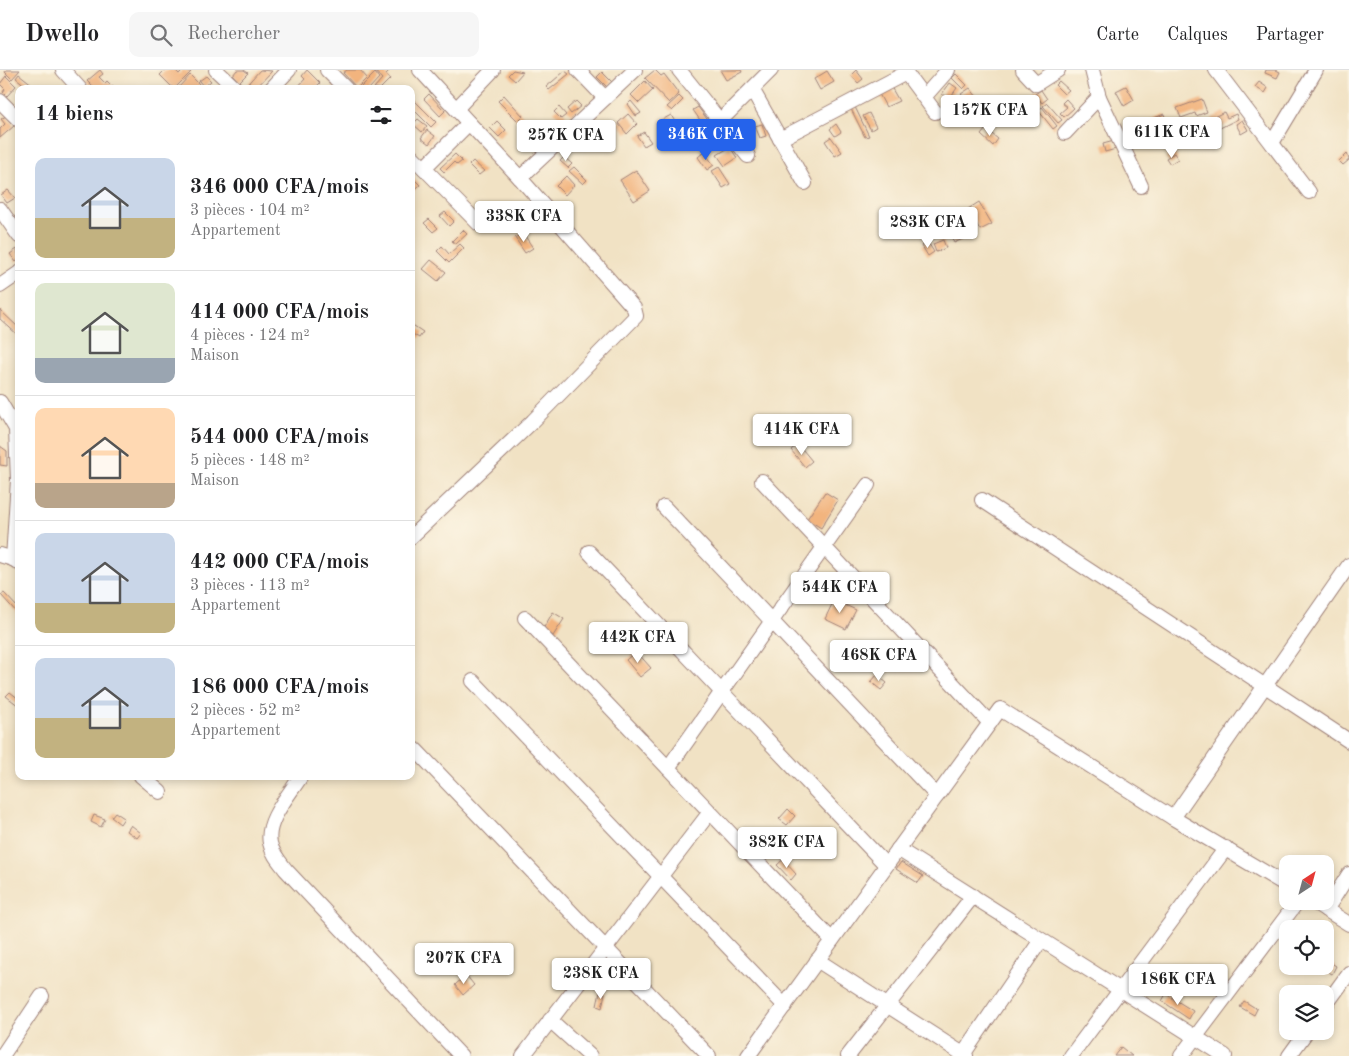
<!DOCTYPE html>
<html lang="fr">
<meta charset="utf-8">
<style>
:root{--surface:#fff;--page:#f6f6f6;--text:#202124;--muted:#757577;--line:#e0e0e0;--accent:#2563eb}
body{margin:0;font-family:"Old Standard TT",serif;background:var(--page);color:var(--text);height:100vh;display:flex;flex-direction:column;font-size:19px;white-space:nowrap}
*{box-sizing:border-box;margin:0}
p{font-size:16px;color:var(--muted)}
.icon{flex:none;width:28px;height:28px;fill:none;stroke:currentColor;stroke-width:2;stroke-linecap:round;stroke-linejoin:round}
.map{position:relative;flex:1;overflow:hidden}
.side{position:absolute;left:15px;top:15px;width:400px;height:695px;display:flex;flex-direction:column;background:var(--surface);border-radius:10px;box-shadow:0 2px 8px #0003}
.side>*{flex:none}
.needle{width:32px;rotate:36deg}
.buttons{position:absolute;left:1279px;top:785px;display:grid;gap:10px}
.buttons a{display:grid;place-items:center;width:55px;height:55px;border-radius:10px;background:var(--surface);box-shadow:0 2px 8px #0003;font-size:25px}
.price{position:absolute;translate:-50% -42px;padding:0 11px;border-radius:5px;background:#fff;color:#222;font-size:16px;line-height:32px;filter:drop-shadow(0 1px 2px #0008)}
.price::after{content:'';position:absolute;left:50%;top:30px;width:15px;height:11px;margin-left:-8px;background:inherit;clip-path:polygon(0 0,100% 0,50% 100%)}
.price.active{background:var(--accent);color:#fff}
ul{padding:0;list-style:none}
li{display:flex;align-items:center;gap:15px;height:125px;padding:0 20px}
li+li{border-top:1px solid var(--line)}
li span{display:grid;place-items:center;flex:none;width:140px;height:100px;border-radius:10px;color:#555}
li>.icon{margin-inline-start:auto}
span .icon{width:60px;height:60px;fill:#fffc;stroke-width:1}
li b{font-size:21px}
h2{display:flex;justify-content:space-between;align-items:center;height:60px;padding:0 20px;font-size:21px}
header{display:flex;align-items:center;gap:30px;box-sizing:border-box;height:70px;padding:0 25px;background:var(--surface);border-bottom:1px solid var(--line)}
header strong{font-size:24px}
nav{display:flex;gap:28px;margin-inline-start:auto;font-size:18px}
.search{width:350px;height:45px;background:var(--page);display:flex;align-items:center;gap:12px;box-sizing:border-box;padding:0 18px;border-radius:10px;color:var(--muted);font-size:19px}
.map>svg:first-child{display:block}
.building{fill:#f2b47e}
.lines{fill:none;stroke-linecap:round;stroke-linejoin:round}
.street-casing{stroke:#9e8078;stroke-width:16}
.street{stroke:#fff;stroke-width:14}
</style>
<header>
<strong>Dwello</strong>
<div class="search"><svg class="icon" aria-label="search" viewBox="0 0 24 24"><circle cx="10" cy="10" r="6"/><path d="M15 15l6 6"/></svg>Rechercher</div>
<nav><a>Carte</a><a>Calques</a><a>Partager</a></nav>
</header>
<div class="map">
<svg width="1349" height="986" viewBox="0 0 1349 986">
<rect width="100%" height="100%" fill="#fcf5e5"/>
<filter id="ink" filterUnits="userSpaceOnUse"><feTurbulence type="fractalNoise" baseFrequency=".02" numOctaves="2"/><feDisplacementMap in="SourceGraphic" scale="10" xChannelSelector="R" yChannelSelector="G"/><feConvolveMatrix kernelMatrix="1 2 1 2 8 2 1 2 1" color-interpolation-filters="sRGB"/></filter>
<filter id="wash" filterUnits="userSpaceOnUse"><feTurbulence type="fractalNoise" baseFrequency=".0096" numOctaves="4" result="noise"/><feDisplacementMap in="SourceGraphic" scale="20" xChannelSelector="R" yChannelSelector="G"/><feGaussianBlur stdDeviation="1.12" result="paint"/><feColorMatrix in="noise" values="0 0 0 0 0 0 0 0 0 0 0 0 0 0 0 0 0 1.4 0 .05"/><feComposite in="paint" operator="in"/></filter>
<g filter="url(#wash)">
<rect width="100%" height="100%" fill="#f1e2c4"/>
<g id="blocks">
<g class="building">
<path d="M6,0H20L12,9L5,2Z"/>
<path d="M100,0L103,4L99,7L105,13L107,11L115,19H95L87,11Z"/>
<path d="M165,0H175L179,4L183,0L191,2L174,19L160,5Z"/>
<path d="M237,0H244L248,3L239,12L233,5Z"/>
<path d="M260,0L272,1L255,19H243Z"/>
<path d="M307,0L320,13L314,19H296L305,9L302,6Z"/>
<path d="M347,0H360L367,8L357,18L343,3Z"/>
<path d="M374,0H390L386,4L390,9L380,19L374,18L382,9Z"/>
<path d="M513,0L523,2L515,11L508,5Z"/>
<path d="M655,0L661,6L664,4L679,24L669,33L645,8Z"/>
<path d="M720,0H741L742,2L726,10Z"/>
<path d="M856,0L863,9L858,13L851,5Z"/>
<path d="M1266,0H1276L1280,2L1277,8L1265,3Z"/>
<path d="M565,1L569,4L549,20L546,17Z"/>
<path d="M827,1L834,12L820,20L814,9Z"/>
<path d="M602,2L612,12L607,17L597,7Z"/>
<path d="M375,3L379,8L369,19H359Z"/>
<path d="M19,4L38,19H30L16,8Z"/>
<path d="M956,4L967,15L963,19L952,8Z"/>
<path d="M190,5L200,15L197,19H177Z"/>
<path d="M6,6L16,16L7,26L3,22L5,19L0,14Z"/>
<path d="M206,6L211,11L204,17L199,11Z"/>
<path d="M645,11L653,20L639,33L631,25Z"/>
<path d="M1059,11L1069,20L1064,24L1055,15Z"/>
<path d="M1259,12L1268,18L1265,23L1255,17Z"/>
<path d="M950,13L957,18L949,29L942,24Z"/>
<path d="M1126,16L1134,30L1124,36L1116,21Z"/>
<path d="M891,17L899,31L886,37L879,24Z"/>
<path d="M970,18L977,27L969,34L961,24Z"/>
<path d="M1041,20L1047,29L1042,33L1035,24Z"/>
<path d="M429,24L445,41L440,46L424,29Z"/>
<path d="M504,25L523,46L518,51L498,31Z"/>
<path d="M679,26L683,30L672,41L667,37Z"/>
<path d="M413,29L436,52L431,57L411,37Z"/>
<path d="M1066,29L1074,38L1064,47L1060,43L1067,37L1062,33Z"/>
<path d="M1202,29L1207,42L1196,46L1195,43L1181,48L1177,38Z"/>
<path d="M576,31L581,36L571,44L567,39Z"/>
<path d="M631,31L641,43L636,46L628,34Z"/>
<path d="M1047,33L1062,50L1058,53L1043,36Z"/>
<path d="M559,37L566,45L561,49L554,42Z"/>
<path d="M698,37L707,49L702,53L693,40Z"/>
<path d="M855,37L869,66L865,67L851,39Z"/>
<path d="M1042,37L1057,56L1053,59L1038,40Z"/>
<path d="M1224,42L1227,48L1236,44L1238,49L1218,59L1212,48Z"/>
<path d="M869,43L876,57L871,60L863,46Z"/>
<path d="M628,44L637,54L627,64L618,53Z"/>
<path d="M1164,44L1167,52L1144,62L1140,54Z"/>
<path d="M671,45L677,55L666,61L660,51Z"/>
<path d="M6,46L14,56L0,68V59L5,54L1,49Z"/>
<path d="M418,49L427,56L422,62L413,54Z"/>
<path d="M1242,50L1248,60L1241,64L1236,54Z"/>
<path d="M497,51L506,60L499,67L490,58Z"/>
<path d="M536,53L545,60L541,66L532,58Z"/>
<path d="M762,54L766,66L760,68L755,56Z"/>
<path d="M836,54L841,62L835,66L830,59Z"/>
<path d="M1195,54L1200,62L1194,66L1189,58Z"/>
<path d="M986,59L998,69L993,76L981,65Z"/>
<path d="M427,60L435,66L429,74L421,68Z"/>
<path d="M644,62L651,72L644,76L637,66Z"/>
<path d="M831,67L842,82L835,86L825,71Z"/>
<path d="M1114,71L1116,79L1105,82L1103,74Z"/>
<path d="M730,77L737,88L725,96L717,85Z"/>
<path d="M704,82L714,95L707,100L698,87Z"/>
<path d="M1174,83L1178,89L1170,94L1166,88Z"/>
<path d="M1347,83L1349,90L1343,95L1339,91Z"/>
<path d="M455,84L462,91L457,95L454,92L444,102L440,98Z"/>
<path d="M564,87L572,94L568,98L560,91Z"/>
<path d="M473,91L484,101L479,105L469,95Z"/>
<path d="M574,97L587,110L583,114L569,101Z"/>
<path d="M719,97L730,114L723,118L712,101Z"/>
<path d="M636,100L650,121L634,131L620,110Z"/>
<path d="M411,106L420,115L411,123Z"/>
<path d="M566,106L574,115L565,125L556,116Z"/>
<path d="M8,120L15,128L7,133L1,125Z"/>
<path d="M979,132L992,154L980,160L968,139Z"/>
<path d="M500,134L513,149L503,156L491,141Z"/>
<path d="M515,138L523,147L518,151L510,142Z"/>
<path d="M445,142L454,151L449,156L440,146Z"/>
<path d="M544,146L550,156L544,160L537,151Z"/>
<path d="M429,149L438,158L433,162L424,153Z"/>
<path d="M463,160L467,164L456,174L452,171Z"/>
<path d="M962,162L965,168L954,173L951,166Z"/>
<path d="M523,163L533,178L525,183L515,168Z"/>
<path d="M943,170L946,178L936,182L933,174Z"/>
<path d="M927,171L934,182L928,186L922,176Z"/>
<path d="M460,174L464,178L449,193L437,181L442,176L449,184Z"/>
<path d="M17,179L19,189L16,192L10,184Z"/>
<path d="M431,190L446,202L438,211L423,199Z"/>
<path d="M0,240L19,258V266L0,249Z"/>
<path d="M411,254L423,262L419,268L411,263Z"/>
<path d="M798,374L812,391L805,397L791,380Z"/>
<path d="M0,376L7,381V396L0,395Z"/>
<path d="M825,422L838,430L821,458L807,449Z"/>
<path d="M4,523L19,539V545L1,525Z"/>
<path d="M834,530L856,540L846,559L825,549Z"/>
<path d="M553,542L564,549L553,566L543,559Z"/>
<path d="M636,581L651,598L640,607L626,590Z"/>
<path d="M877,605L887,613L881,620L871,612Z"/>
<path d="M10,622L19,629V636L6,626Z"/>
<path d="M788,739L795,746L787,755L779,749Z"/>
<path d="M115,742L124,748L120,754L111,747Z"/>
<path d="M94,745L105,749L101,757L91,752Z"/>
<path d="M131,755L141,763L137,768L127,761Z"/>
<path d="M786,787L788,790L785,792L796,804L791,810L777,795Z"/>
<path d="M901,792L923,806L918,813L896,799Z"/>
<path d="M1325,889L1336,896L1332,904L1318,896H1325Z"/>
<path d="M466,905L474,915L463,925L455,915Z"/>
<path d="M600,922L605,923L602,938L597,936Z"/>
<path d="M1166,924L1193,941L1189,949L1162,931Z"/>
<path d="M1244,931L1257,939L1254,945L1240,937Z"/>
<path d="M1121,977L1132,986H1114Z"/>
</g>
</g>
</g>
<g filter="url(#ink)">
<use href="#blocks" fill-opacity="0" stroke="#9e8078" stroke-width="1"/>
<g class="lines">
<defs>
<g id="street">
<path d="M63,0L80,19"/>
<path d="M216,0L236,19"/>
<path d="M327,0L346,19"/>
<path d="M578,0L605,28"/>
<path d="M679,0L748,86"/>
<path d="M1023,0L1036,14L1058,0"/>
<path d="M1092,0L1099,27L1141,116"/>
<path d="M1216,0L1309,122"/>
<path d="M271,19L289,0"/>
<path d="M752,19L805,113"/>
<path d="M925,26L948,0"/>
<path d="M0,31L19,50"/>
<path d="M456,39L493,0"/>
<path d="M720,51L771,0"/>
<path d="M1065,63L1099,27"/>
<path d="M780,69L906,3L935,42"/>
<path d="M1272,73L1316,0"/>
<path d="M411,85L479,154"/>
<path d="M424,98L469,53"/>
<path d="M520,108L635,0"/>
<path d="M0,139L19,166"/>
<path d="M0,216L19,203"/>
<path d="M0,332L16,359L18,410L13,489L19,493"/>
<path d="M762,411L990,653"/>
<path d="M982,430L1349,671"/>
<path d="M664,437L937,726"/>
<path d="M411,467L533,351L636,246L634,238L520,108L420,0"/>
<path d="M589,482L886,795"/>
<path d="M0,485L13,489"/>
<path d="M525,548L832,870"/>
<path d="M473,611L785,936"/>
<path d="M416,680L709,986"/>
<path d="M668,698L868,415"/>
<path d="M141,706L160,722"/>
<path d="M301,706C290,724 265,751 270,773C272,783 279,791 286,800L461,986"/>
<path d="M1173,748L1349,495"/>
<path d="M898,779L1225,986"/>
<path d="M1312,831L1349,854"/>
<path d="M1326,840L1349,804"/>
<path d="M817,890L966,986"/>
<path d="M1325,936L1349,903"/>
<path d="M550,950L590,986"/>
<path d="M2,986L42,926"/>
<path d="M523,986L710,742"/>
<path d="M748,986L1000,639L1173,748L1288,816"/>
<path d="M848,986L973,826"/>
<path d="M962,986L1041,870"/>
<path d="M1071,986L1226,778"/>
<path d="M1181,986L1298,831"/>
<path d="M1289,986L1307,961"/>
</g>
</defs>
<use href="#street" class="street-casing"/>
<use href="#street" class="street"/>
</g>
</g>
</svg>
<div class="buttons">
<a><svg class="needle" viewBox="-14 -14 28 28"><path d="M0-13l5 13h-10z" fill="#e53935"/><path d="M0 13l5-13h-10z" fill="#757577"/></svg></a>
<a><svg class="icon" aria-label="locate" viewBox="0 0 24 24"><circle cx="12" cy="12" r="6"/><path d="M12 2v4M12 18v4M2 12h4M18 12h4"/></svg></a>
<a><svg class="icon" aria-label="layers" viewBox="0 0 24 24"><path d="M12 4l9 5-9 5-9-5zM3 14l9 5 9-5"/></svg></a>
</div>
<b class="price" style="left:990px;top:67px">157K CFA</b>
<b class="price" style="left:1172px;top:89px">611K CFA</b>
<b class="price active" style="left:706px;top:91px">346K CFA</b>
<b class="price" style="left:566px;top:92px">257K CFA</b>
<b class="price" style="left:524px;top:173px">338K CFA</b>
<b class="price" style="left:928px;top:179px">283K CFA</b>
<b class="price" style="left:802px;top:386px">414K CFA</b>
<b class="price" style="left:840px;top:544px">544K CFA</b>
<b class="price" style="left:638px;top:594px">442K CFA</b>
<b class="price" style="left:879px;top:612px">468K CFA</b>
<b class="price" style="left:787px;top:799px">382K CFA</b>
<b class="price" style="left:464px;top:915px">207K CFA</b>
<b class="price" style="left:601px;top:930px">238K CFA</b>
<b class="price" style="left:1178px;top:936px">186K CFA</b>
<section class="side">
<h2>14 biens<svg class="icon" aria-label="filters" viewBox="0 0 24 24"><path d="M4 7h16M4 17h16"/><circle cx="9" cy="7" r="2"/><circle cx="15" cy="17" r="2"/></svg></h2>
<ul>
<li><span style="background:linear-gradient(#c9d6e8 60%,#c2b280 0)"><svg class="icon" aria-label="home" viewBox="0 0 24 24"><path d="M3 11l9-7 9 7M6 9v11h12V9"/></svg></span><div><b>346 000 CFA/mois</b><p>3 pièces · 104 m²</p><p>Appartement</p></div></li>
<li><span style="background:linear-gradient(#dfe7d0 75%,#9aa5b1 0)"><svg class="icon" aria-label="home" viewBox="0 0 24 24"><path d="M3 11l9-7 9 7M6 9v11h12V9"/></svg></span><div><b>414 000 CFA/mois</b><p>4 pièces · 124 m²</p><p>Maison</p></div></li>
<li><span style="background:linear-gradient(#ffd9b3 75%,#b9a48a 0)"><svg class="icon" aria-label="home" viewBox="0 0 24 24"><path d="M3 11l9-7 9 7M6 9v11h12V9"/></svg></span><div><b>544 000 CFA/mois</b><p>5 pièces · 148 m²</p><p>Maison</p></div></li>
<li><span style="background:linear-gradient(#c9d6e8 70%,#c2b280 0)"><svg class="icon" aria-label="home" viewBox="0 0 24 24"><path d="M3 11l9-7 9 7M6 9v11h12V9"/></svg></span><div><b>442 000 CFA/mois</b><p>3 pièces · 113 m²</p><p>Appartement</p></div></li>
<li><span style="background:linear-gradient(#c9d6e8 60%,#c2b280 0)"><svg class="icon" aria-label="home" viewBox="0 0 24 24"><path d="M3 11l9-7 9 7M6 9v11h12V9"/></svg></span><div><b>186 000 CFA/mois</b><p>2 pièces · 52 m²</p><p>Appartement</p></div></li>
</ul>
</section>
</div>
